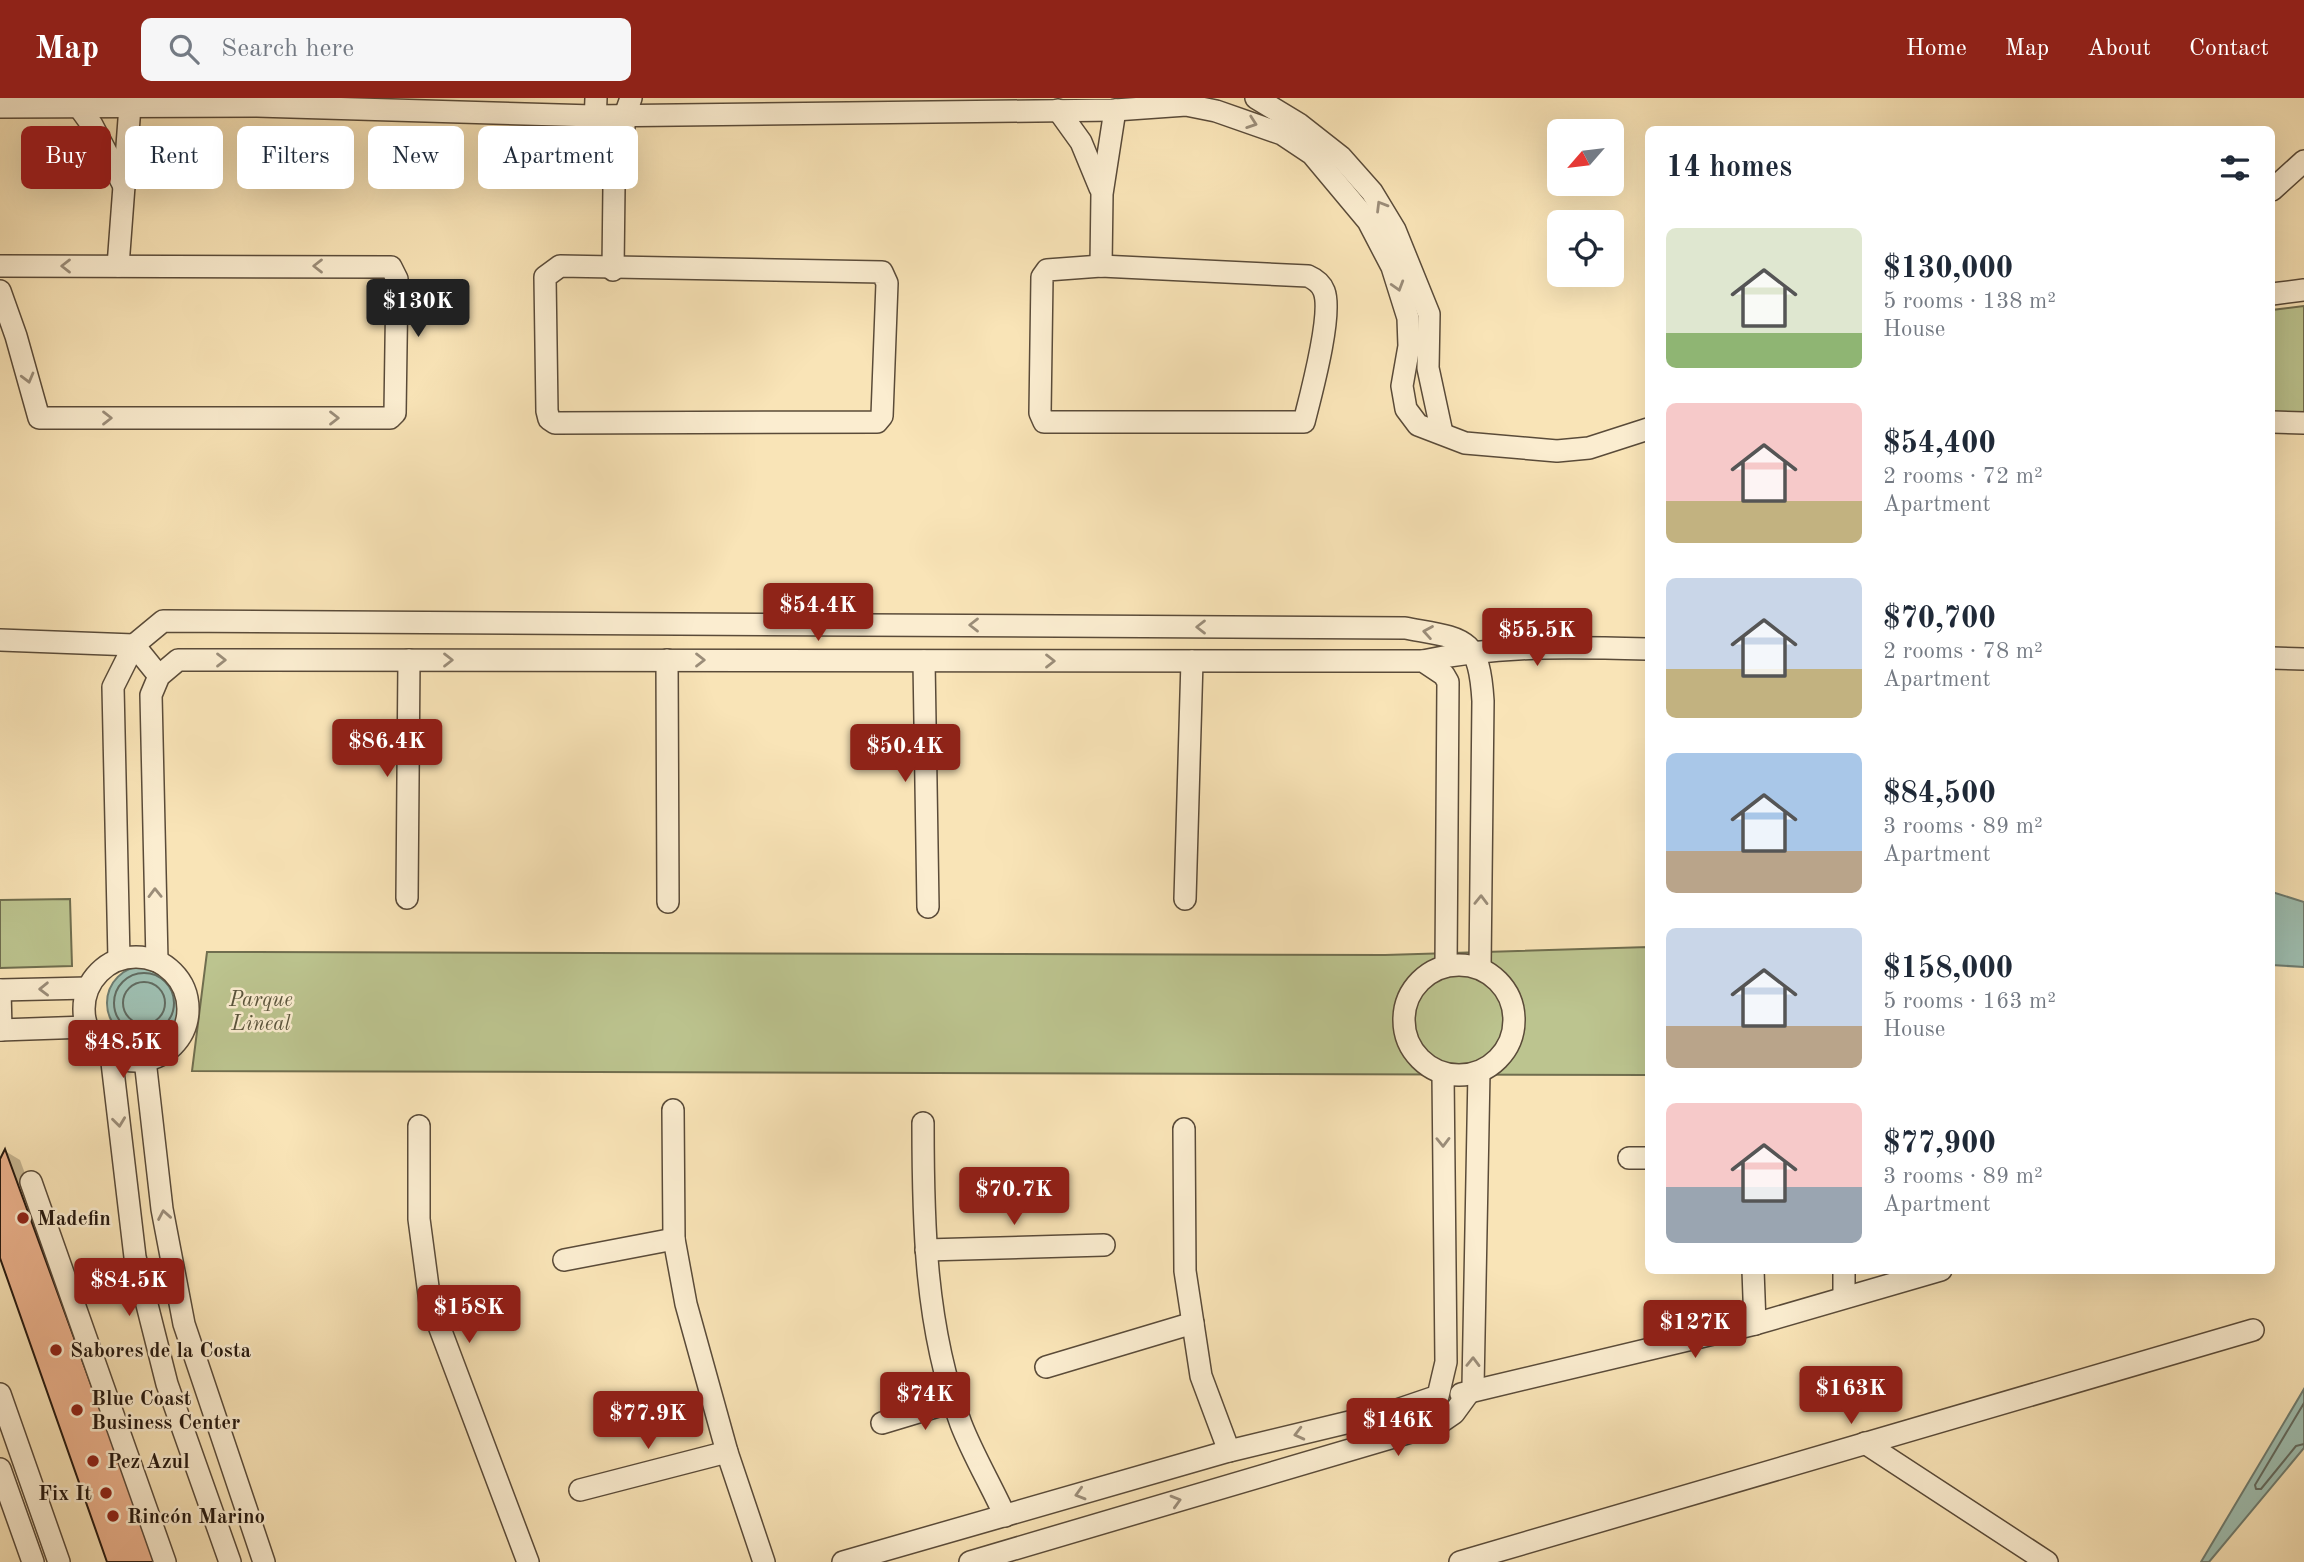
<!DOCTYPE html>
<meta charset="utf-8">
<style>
:root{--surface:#fff;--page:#f6f6f7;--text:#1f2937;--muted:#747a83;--accent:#8f2418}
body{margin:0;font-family:"Old Standard TT",serif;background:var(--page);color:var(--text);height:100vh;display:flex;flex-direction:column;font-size:26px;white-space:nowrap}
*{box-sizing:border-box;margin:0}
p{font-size:23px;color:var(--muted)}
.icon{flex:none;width:38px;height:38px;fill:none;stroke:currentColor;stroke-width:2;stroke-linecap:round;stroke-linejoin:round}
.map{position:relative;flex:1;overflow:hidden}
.details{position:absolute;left:1645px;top:28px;width:630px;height:1148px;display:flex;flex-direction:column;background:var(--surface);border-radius:10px;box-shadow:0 7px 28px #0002}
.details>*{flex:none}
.hud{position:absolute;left:21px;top:28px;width:665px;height:63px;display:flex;gap:14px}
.needle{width:46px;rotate:242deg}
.buttons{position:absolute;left:1547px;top:21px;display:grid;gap:14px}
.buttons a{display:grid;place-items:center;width:77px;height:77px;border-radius:10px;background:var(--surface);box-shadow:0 7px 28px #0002;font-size:35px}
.price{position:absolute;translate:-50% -60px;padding:0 16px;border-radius:7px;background:var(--accent);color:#fff;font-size:23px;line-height:46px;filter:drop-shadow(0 2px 4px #0008)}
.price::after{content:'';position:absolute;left:50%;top:42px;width:21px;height:16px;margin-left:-10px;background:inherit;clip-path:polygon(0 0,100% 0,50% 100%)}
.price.active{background:#222;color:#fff}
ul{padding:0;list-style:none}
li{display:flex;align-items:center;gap:21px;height:175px;padding:0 21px}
li span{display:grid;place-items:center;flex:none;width:196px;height:140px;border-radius:10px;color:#555}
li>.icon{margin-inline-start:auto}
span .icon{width:84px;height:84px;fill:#fffc;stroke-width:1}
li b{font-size:30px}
h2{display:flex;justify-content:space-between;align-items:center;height:84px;padding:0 21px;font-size:30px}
.chip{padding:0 24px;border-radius:10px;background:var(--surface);box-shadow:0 7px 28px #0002;font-size:24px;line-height:63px}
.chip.active{background:var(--accent);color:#fff}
header{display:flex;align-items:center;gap:42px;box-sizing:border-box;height:98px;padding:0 35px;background:var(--accent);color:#fff}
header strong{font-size:33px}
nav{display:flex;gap:38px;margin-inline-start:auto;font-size:24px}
.search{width:490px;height:63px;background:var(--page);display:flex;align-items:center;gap:18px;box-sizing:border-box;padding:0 24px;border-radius:10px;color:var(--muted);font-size:26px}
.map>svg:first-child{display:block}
.green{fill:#bcc48f;stroke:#706e4f;stroke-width:2}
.water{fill:#9ebeb0;stroke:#6e7c70;stroke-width:2}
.shadow{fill:#0003}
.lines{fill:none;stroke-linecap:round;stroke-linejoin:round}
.shore{stroke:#626b60;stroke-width:2}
.building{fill:#eeb48f;stroke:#25180f;stroke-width:2}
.minor-casing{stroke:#5a4b39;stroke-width:24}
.minor{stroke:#fbedd0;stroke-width:21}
.oneway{stroke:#9b8d79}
.poi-dot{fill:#8f2418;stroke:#fbedd0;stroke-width:2.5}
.labels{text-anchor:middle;stroke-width:5;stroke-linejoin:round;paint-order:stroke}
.park-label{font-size:21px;font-style:italic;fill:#5a543c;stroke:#fbedd0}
.poi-label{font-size:21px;font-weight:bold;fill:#25180f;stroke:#fbedd0;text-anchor:start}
</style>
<header>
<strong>Map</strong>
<div class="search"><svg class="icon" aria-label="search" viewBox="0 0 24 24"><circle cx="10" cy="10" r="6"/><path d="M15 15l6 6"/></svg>Search here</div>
<nav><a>Home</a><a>Map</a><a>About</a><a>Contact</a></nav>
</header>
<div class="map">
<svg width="2304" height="1464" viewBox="0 0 2304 1464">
<rect width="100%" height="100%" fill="#f9e4b7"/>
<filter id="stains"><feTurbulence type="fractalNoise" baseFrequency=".00286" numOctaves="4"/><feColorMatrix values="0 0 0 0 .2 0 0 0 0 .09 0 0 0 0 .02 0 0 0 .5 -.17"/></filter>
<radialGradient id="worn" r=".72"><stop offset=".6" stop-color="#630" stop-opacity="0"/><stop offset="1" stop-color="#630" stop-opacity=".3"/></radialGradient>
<g class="green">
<path d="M2304,208V315L2272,314V212Z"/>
<path d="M70,801L72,868L0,870V802Z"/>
<path d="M1648,849V977L192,973L207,854L1385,857Z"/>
</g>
<g class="water">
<path d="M2272,794L2304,804V869L2272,867Z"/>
<circle cx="144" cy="905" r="37"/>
<path d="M2304,1291V1350L2209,1464H2201Z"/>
</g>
<path class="shadow" d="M5,1053L20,1062L167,1464H109L0,1155V1065Z"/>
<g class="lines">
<g class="shore">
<circle cx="144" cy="905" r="30"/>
<circle cx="144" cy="905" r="21"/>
<path d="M2304,1305L2255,1387L2256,1391H2261L2296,1348L2304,1346"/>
</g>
</g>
<path class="building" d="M5,1051L156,1464H107L0,1160V1061Z"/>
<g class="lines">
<defs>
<g id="minor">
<path d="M596,0L594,52L614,88"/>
<path d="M1256,0L1299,26L1341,59L1372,94L1395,132L1429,216L1428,270L1442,335"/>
<path d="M0,9L257,8L593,18L1115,12L1186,7L1216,13L1282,36L1312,56L1368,123L1392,169L1408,220L1409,248L1402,288L1406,311L1418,327L1465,345L1557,353L1589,350L1648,331"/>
<path d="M79,9L92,27L124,88"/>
<path d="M1058,12L1081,44L1100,90"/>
<path d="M2272,92L2304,63"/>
<path d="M0,168L391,169L397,181L395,315L390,320H39L16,238L0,193"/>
<path d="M118,168L130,8"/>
<path d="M560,168L882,174L887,185L882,318L877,324L555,325L549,321L547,313L545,179Z"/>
<path d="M1101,168L1308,178C1315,181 1321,185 1324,193C1333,216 1311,296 1304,324H1044L1040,315L1042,179L1047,172Z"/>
<path d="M1101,168L1102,96L1115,12"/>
<path d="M613,172L614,88L622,51L625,17L631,0"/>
<path d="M2272,196L2304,192"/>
<path d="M2272,324L2304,325"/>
<path d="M0,542L134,547L159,578"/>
<path d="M2272,560L2304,561"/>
<path d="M667,562L668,804"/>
<path d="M924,563L928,809"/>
<path d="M1423,563C1498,547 1572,549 1648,551"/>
<path d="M407,800L409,562"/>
<path d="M1185,801L1192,563"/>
<circle cx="136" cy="911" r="52"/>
<path d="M119,861L113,589L134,547L163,523L1405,530C1464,541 1479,537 1483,603L1480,870"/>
<path d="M157,863L151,597L159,578L178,562L1423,563L1444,577L1448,584L1446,868"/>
<circle cx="1459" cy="922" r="55"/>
<path d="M0,892L88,890"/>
<path d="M0,892L1,932"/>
<path d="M0,932L87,929"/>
<path d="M111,956L135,1159L167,1286L230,1464"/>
<path d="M145,962L162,1111L184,1226L264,1464"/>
<path d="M673,1012L674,1141L686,1206L727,1354L764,1464"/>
<path d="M923,1025C923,1127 925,1229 961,1326C973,1357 991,1387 1005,1418"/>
<path d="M419,1028V1121L430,1204L528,1464"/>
<path d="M1184,1031L1185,1173L1201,1278L1229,1353"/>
<path d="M1629,1060H1648"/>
<path d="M31,1084L165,1464"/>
<path d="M926,1152L1104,1147"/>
<path d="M564,1162L674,1141"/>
<path d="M1753,1172L1755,1226"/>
<path d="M1844,1199V1172"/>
<path d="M1046,1269L1193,1225"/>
<path d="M0,1296L59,1464"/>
<path d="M1461,1296L1755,1226L1941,1172"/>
<path d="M882,1325L955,1303"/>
<path d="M1865,1345L2047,1464"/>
<path d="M0,1371L33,1464"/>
<path d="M580,1392L727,1354"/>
<path d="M843,1464L1229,1353L1391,1314L1438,1298L1446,1264L1443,976"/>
<path d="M970,1464L1438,1326L1454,1315L1473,1289L1479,974"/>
<path d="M1460,1464L2253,1232"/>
</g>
</defs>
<use href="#minor" class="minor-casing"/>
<use href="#minor" class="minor"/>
</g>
<defs><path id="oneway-chevron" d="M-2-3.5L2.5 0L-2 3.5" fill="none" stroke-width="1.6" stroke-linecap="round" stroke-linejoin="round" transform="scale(1.75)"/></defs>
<g class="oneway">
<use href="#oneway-chevron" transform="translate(1252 25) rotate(19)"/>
<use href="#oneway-chevron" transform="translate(1381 108) rotate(-121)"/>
<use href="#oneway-chevron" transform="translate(66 168) rotate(180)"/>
<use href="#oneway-chevron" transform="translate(318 168) rotate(-180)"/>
<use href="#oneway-chevron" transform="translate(1398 188) rotate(73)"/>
<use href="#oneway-chevron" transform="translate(28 280) rotate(75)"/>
<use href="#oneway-chevron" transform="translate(107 320)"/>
<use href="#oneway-chevron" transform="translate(334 320)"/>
<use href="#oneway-chevron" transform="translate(974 527) rotate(-180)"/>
<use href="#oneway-chevron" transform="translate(1201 529) rotate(-180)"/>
<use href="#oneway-chevron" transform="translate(1428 534) rotate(-170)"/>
<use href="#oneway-chevron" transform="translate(221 562)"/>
<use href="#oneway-chevron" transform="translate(448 562)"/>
<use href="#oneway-chevron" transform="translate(700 562)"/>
<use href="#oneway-chevron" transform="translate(1050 563)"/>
<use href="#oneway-chevron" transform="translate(155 795) rotate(-91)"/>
<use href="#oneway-chevron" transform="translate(1481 802) rotate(-89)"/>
<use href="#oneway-chevron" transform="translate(44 891) rotate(179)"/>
<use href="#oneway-chevron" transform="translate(119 1024) rotate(83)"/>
<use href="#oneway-chevron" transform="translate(1443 1044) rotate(89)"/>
<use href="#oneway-chevron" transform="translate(164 1117) rotate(-100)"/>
<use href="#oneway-chevron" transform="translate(1473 1264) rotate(-89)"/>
<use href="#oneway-chevron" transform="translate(1299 1336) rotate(166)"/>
<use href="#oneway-chevron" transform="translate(1080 1396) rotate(164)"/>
<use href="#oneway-chevron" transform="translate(1176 1403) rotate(-16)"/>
</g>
<g class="poi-dot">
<circle cx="23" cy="1120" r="7"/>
<circle cx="56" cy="1252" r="7"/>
<circle cx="77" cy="1312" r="7"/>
<circle cx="93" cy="1363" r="7"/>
<circle cx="106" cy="1395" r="7"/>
<circle cx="113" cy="1418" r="7"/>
</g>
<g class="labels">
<g class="park-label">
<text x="261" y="908">Parque<tspan x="261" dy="24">Lineal</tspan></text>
</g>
<g class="poi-label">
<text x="37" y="1127">Madefin</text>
<text x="70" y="1259">Sabores de la Costa</text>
<text x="91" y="1307">Blue Coast<tspan x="91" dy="24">Business Center</tspan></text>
<text x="107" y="1370">Pez Azul</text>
<text x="92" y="1402" text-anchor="end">Fix It</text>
<text x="127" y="1425">Rincón Marino</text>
</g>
</g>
<rect width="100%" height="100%" filter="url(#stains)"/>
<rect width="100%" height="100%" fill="url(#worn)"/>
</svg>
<div class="buttons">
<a><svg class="needle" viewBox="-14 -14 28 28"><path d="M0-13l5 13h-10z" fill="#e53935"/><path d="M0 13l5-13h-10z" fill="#747a83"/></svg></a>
<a><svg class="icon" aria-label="locate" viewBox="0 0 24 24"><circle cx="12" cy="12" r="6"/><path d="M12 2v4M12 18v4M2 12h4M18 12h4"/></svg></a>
</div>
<b class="price active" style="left:418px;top:241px">$130K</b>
<b class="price" style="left:818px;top:545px">$54.4K</b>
<b class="price" style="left:1537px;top:570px">$55.5K</b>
<b class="price" style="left:387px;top:681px">$86.4K</b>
<b class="price" style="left:905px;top:686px">$50.4K</b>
<b class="price" style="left:123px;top:982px">$48.5K</b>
<b class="price" style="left:1014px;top:1129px">$70.7K</b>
<b class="price" style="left:129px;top:1220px">$84.5K</b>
<b class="price" style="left:469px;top:1247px">$158K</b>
<b class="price" style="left:1695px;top:1262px">$127K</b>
<b class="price" style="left:1851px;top:1328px">$163K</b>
<b class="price" style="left:925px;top:1334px">$74K</b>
<b class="price" style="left:648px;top:1353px">$77.9K</b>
<b class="price" style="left:1398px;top:1360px">$146K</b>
<div class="hud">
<a class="chip active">Buy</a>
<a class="chip">Rent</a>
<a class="chip">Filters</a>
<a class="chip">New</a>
<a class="chip">Apartment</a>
</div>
<section class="details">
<h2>14 homes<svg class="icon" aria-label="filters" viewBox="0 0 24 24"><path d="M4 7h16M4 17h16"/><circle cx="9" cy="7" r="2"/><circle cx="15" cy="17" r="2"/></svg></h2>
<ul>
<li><span style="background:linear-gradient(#dfe7d0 75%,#8fb573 0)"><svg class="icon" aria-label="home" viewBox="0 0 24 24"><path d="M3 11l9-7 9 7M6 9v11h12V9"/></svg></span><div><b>$130,000</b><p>5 rooms · 138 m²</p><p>House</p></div></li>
<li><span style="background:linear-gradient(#f6c9c9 70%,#c2b280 0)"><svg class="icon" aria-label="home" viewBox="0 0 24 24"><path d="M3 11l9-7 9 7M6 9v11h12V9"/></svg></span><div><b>$54,400</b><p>2 rooms · 72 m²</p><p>Apartment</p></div></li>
<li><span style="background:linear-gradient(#c9d6e8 65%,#c2b280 0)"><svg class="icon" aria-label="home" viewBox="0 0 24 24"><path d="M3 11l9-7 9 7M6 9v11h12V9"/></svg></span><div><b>$70,700</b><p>2 rooms · 78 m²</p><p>Apartment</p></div></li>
<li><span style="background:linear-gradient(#a9c7e8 70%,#b9a48a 0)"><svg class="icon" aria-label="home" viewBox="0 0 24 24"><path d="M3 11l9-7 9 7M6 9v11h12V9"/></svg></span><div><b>$84,500</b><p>3 rooms · 89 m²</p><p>Apartment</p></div></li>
<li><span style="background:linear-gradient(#c9d6e8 70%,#b9a48a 0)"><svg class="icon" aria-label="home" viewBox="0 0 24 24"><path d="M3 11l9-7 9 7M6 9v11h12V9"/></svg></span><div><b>$158,000</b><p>5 rooms · 163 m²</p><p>House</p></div></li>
<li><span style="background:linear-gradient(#f6c9c9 60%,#9aa5b1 0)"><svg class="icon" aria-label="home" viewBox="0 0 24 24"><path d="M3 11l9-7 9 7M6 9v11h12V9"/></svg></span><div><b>$77,900</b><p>3 rooms · 89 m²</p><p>Apartment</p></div></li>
</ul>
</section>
</div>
